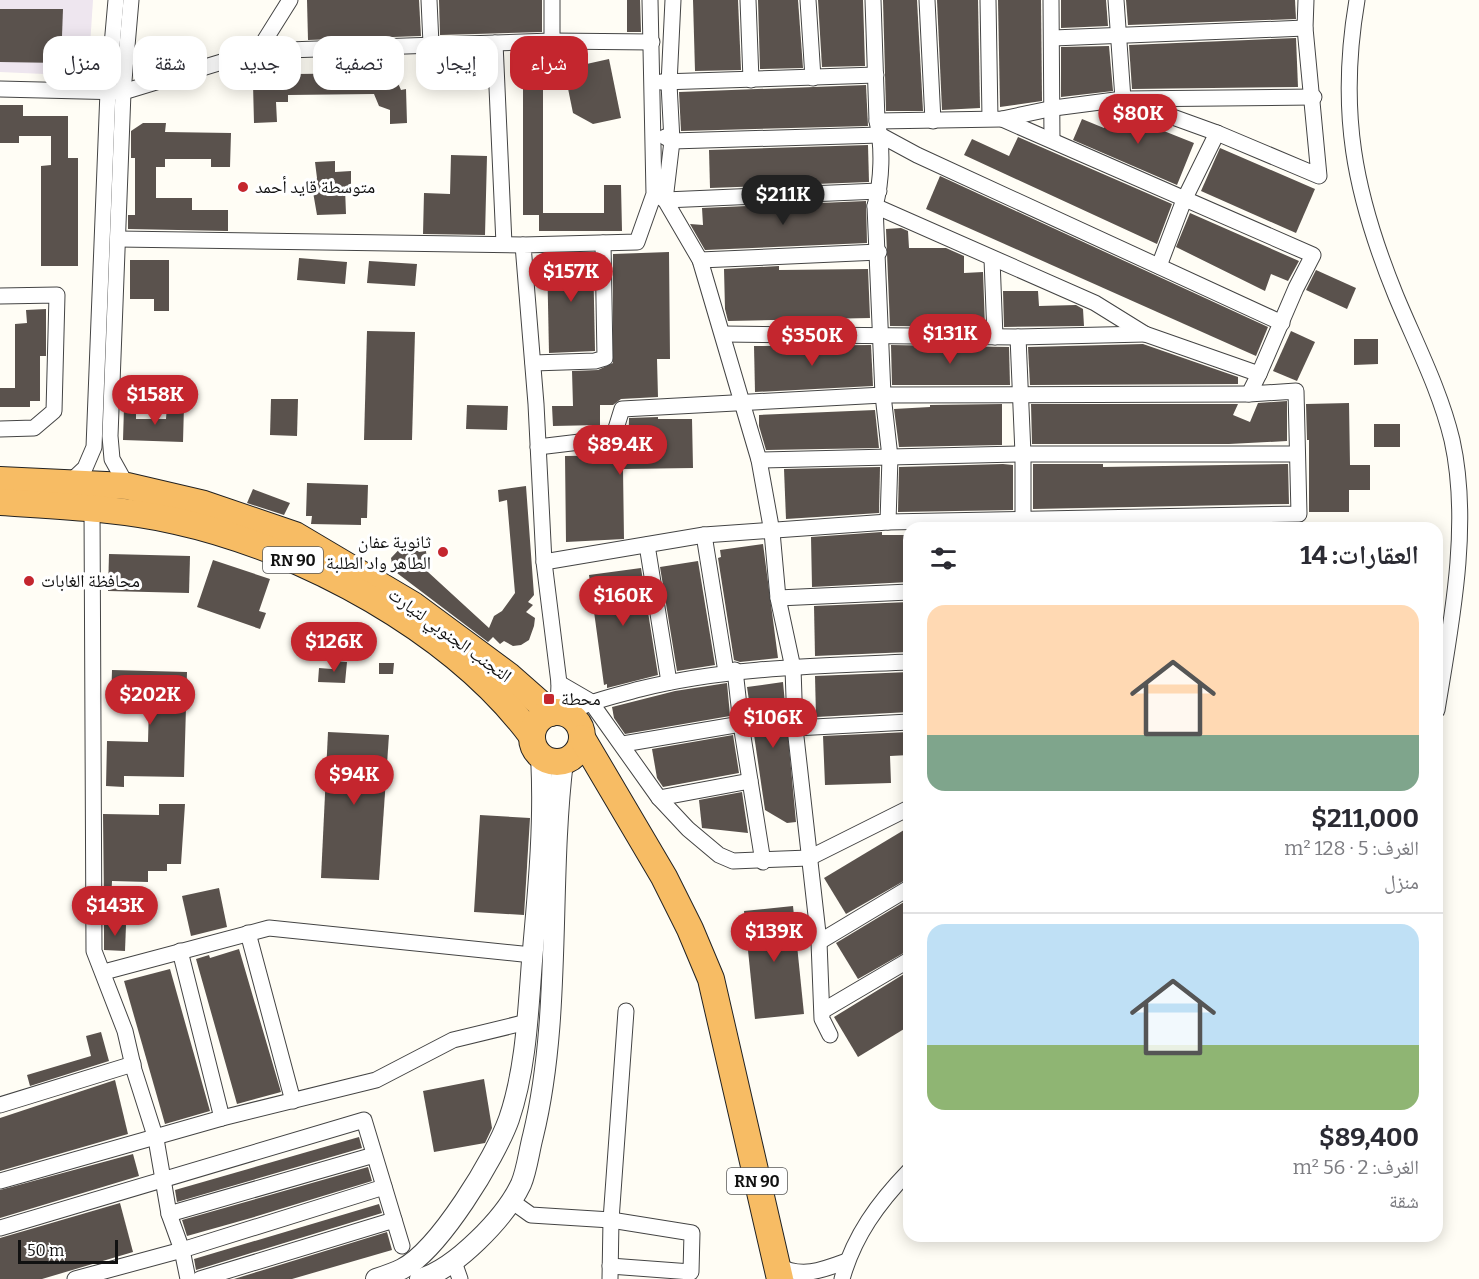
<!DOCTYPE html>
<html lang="ar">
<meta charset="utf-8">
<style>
:root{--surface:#fff;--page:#f2f2f3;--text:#2b2b33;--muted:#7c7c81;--line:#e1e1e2;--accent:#c4262e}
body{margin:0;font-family:Bitter,"Noto Naskh Arabic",serif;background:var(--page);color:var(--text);direction:rtl;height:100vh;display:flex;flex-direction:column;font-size:22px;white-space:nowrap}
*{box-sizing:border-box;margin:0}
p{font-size:20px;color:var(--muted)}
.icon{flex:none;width:33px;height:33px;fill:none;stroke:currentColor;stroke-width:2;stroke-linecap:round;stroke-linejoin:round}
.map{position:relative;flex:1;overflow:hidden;direction:ltr}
.details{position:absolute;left:903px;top:522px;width:540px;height:720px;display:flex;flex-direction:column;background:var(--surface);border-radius:18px;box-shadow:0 3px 15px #0003;direction:rtl}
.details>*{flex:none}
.top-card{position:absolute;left:18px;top:36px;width:570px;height:54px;direction:rtl;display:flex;gap:12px}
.scale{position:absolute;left:18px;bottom:15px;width:100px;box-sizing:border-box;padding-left:6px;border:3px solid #111;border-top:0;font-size:16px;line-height:21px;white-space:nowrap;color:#111;-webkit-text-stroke:4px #fff;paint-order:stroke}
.price{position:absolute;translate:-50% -51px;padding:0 14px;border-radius:21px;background:var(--accent);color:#fff;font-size:20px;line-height:39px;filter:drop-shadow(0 2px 3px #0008)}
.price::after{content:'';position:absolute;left:50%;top:36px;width:18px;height:14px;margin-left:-9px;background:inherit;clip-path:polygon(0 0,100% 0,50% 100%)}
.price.selected{background:#222;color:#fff}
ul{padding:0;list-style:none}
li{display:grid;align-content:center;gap:12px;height:318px;padding:0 24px}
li+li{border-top:2px solid var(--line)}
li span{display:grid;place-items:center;height:186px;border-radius:18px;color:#555}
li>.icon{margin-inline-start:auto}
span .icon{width:108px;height:108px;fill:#fffc;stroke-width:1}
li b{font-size:26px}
h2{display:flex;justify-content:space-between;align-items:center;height:72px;padding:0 24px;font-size:26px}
.tag{padding:0 21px;border-radius:18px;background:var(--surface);box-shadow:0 3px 15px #0003;font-size:21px;line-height:54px}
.tag.selected{background:var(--accent);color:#fff}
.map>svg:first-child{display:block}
.industrial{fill:#eee6ef}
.building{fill:#5a524d}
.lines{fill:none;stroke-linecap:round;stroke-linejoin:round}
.minor-casing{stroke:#444;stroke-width:17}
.tertiary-casing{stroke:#444;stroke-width:22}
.trunk-casing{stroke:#222;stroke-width:28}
.minor{stroke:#fff;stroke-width:15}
.tertiary{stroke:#fff;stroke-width:20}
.trunk{stroke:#f7bc64;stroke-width:26}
.poi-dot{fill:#c4262e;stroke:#fff;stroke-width:2}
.labels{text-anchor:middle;stroke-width:6;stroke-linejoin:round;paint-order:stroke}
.shield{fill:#fff;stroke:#585858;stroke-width:1.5}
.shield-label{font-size:16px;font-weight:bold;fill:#111}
.poi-label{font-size:18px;fill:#111;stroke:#fff;text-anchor:start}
.street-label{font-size:18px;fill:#111;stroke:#fff}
</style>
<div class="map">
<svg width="1479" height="1279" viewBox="0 0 1479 1279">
<rect width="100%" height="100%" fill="#fffdf5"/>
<path class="industrial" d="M0,0H93L88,76L0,72Z"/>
<g class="building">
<path d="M307,0H419L421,36L308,40Z"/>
<path d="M439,0H542V32L440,35Z"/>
<path d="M627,0H640L641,32H627Z"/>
<path d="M693,0H738L741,70L695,71Z"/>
<path d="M758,0H798L803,68L760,69Z"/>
<path d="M818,0H863L865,66L822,67Z"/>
<path d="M883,0H917L923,111H886Z"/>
<path d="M937,0H978L980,108L942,110Z"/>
<path d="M998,0H1041L1042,101L1000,107Z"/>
<path d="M1061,0H1106L1108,26L1061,28Z"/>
<path d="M1126,0H1295L1296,19L1128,25Z"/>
<path d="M0,9H63L61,63L0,62Z"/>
<path d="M1296,38L1298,87L1132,89L1129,45Z"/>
<path d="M1109,46L1113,91L1061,97V47Z"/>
<path d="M609,59L621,118L593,124L573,113L564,69Z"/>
<path d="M388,73V77L398,83L401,90L406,89L407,123L390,124V110L379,106L374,94L288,95V102H276L277,122L254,123L253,84L294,83V74Z"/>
<path d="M866,85L868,126L681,131L679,92Z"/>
<path d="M523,89H543V213H604V185H621L622,231H539V215H523Z"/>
<path d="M0,105H23V116H68V158H78V266H41V166L51,165V136H19V143H0Z"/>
<path d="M1111,110L1194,143L1177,185L1073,140L1082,119L1104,128Z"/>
<path d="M143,123H166L165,132L231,133L230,167H211V159H165V167H156V198H192V210H228V231L128,229V215H135V158H131V131Z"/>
<path d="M1018,137L1172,204L1157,244L964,155L972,139L1009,156Z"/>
<path d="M868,145L869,182L710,188L709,150Z"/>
<path d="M1220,148L1315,189L1296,233L1201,191Z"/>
<path d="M451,155L487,156L485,235L423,234L424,193L450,194Z"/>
<path d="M335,161V172L351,171V188H345L346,214L317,215L313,192L317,178L315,162Z"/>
<path d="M940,176L1268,327L1256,356L926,209Z"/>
<path d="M866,201L867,243L705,250L690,224L703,225L702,208Z"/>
<path d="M1190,213L1299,261L1288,281L1271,274L1265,291L1176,247Z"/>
<path d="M901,228L908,231L909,248H946L964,256V273L983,272L985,327L890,326L886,229Z"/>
<path d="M669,252L670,359H657L658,397L621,399L613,405H600V425L553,426L552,406H573L572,371L598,370L613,363V254Z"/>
<path d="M593,254L595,351L549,353L547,255Z"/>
<path d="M299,258L347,262L345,284L297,280Z"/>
<path d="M130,260H169V311H154V299H130Z"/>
<path d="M369,261L417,264L415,286L367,283Z"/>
<path d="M779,266V270L868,269L870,318L728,321L725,309L724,269Z"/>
<path d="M1316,270L1356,288L1347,309L1306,290Z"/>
<path d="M1003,291H1038L1039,306L1076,305L1083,309L1084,326L1004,327Z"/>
<path d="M46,309V356H40V401H30V407H0V388H15V324L27,323L26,310Z"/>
<path d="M367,331L415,332L412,440H364Z"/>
<path d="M1291,331L1315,342L1297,381L1273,371Z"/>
<path d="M1354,339H1378V364L1354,365Z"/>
<path d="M1143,344L1238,377V384L1030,385L1028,347Z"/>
<path d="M871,345L873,386L755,392L754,346Z"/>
<path d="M891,345L1009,347L1010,385H892Z"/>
<path d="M271,399H298L297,436L270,435Z"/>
<path d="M1287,401V441L1229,444H1032L1031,404H1238L1233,415L1250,422L1258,403Z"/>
<path d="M1349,403L1350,465H1370V490H1349V512H1309V440H1307L1306,404Z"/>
<path d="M1002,404V445L899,447L894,409L930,407V405Z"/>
<path d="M167,405H184L183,442L123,440L124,407H136V419H166Z"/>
<path d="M467,405L508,406L507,430L466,429Z"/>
<path d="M875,410L879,448L766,450L759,426V415Z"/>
<path d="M658,417V419H692L693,468L623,469L624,539L566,542L565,456L628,455L629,418Z"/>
<rect x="1374" y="424" width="26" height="23"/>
<path d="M1003,464L1013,465V510L898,512L899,467Z"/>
<path d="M1033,464H1103V467L1288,464L1289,504L1033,509Z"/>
<path d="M880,467L879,513L786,519L784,469Z"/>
<path d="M307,483L368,485L367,518H361V525L311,524L312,516H306Z"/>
<path d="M526,486L534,595L528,602L533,605L526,612L535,618L534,626L529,640L521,645L513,646L504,641L500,644L493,637L488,642L393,570L391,558L407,541L419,552L426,551L428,572L489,628L494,616L502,611L515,593L507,500L499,502L498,490Z"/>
<path d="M253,489L290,503L284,515L247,503Z"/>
<path d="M882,532V535H909V582L812,587L811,537Z"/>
<path d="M763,544L778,658L740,662L734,660L718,558L721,557L720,550Z"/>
<path d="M109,554L190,556L189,593L108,591Z"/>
<path d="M213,560L270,579L259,611L266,613L260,629L197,607Z"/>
<path d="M698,561L715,665L677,671L660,567Z"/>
<path d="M641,568L658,675L607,688V684L604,685L589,575Z"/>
<path d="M909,602V652L815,656L814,606Z"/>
<path d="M332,661L347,662L345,683L318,682L319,668L332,669Z"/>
<path d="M379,663H394L393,674H379Z"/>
<path d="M112,670L187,672L184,777L124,776V787L106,786L107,741L148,742L149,704L111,703Z"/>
<path d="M909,672V712L816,717L815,676Z"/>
<path d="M783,682L796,822L787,823L765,810L747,687Z"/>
<path d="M727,683L730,716L625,734L614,718L612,707L675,691Z"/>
<path d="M328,732L389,735L379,880L321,878Z"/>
<path d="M909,732V755L890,756L891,783L825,785L823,736Z"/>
<path d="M733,735L739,773L663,787L657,778L652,749Z"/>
<path d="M742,792L748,833L702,828L699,800Z"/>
<path d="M159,804H185L181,864H167V871H148V882L112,881L111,902H104L103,814L159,815Z"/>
<path d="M480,815L530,818L524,915L474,912Z"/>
<path d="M909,827V878L846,914L824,878Z"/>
<path d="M219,888L227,927L191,936L182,896Z"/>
<path d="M909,899V950L858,979L836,943Z"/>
<path d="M793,906L804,1014L755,1019L744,911Z"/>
<path d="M104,924L126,925L125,951L104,950Z"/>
<path d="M239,949L281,1092L237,1104L196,959L209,955L210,958Z"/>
<path d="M170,969L210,1111L165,1124L124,981Z"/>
<path d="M909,971V1026L858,1057L834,1017Z"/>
<path d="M101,1032L109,1061L30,1086L27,1075L91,1056L86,1036Z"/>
<path d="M484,1079L492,1128L485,1143L434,1152L423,1091Z"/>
<path d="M115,1080L128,1134L0,1171V1118Z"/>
<path d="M359,1137L362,1148L177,1202L175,1190Z"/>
<path d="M133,1154L139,1176L0,1218V1190Z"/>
<path d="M368,1167L372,1181L251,1218L187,1236L182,1220Z"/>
<path d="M120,1203L133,1252L42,1279H0V1238Z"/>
<path d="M379,1204L382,1213L196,1270L194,1259Z"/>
<path d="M387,1232L392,1250L292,1279H234Z"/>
</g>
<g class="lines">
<defs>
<g id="minor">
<path d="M429,0L431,44"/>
<path d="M552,0V41"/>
<path d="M673,0L669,84L672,141L665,200L700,260L759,460L772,532L778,598L793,668L795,728L819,942L822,1019L830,1035"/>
<path d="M748,0L751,80"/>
<path d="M808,0L813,78"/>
<path d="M873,0L877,121C883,147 882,180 875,206L883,395L890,457L888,522"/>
<path d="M927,0L933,121"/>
<path d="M988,0L990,118"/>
<path d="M1051,0L1052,140"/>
<path d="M1116,0L1123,99L1217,133L1319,176L1305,28L1306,0"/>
<path d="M1357,0C1338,111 1354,193 1396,296C1416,344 1440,390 1452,440C1471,525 1451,625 1437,710"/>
<path d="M1053,38L1305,28"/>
<path d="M495,43L504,244"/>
<path d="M258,51L290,0"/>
<path d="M661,82L876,75"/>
<path d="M0,89L123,92L258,51L552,41L652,42"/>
<path d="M1002,119L1313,255L1296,288L1259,374"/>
<path d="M877,121L1002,119L1054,108L1123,99L1314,97"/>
<path d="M665,137L672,141L880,135L917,155L1282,323"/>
<path d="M658,196L665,200L879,191"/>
<path d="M118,239L523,245"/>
<path d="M992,259L995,337"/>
<path d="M700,260L879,252"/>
<path d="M1159,266L1184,200L1217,133"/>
<path d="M0,296L57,295L54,411L34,428L0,429"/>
<path d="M723,334L1018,337L1145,334"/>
<path d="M1018,337L1023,454V521"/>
<path d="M533,363L595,361L605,358L603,243"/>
<path d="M538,447L613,438L622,409L883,395L1249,394"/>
<path d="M759,460L1023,454H1297"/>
<path d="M68,484L85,468L94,447L108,91L116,0"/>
<path d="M127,486L112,459L110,436L123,92L131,0"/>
<path d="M92,508L94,951L125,1031L134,1070L156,1139L169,1214L182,1250L188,1279"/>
<path d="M704,535L726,672"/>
<path d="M647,545L669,682"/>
<path d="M544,562L704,535L888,522L1299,514L1296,391L1249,394L1259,374L1145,334L1095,303L875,206"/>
<path d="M778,598L909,592"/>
<path d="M735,670L741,724L763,862"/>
<path d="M559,683L590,701L659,798L688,829L719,855L733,861L809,858L909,808"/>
<path d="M558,712L559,683L544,562L536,404L523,245L637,242L654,194L650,0"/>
<path d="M566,714C590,701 614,696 640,689C729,667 818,666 909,662"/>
<path d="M795,728L909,722"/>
<path d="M623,744L741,724"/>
<path d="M659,798L750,781"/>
<path d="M248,933L293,1101"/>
<path d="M819,942L909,888"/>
<path d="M180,951L222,1118"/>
<path d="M104,972L269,928L532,955"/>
<path d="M824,1010L909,960"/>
<path d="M0,1105L133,1064"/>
<path d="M0,1181L222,1118L376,1080L453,1040L527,1022"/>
<path d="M510,1200L531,1215L611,1220L692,1233L691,1272L610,1266"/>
<path d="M169,1214L374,1155"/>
<path d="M0,1228L364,1120L402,1246"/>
<path d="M454,1262L460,1279"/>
<path d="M777,1265C801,1279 823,1270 847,1261"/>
<path d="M75,1279L182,1250L384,1187"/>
<path d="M200,1279L394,1220"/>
<path d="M610,1279L611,1220L626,1011"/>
<path d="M842,1279C854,1236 878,1203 909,1171"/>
</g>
<g id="tertiary">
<path d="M376,1279C385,1276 394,1273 402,1269C439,1250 495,1158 509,1119C526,1069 528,1013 532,961C538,893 545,824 541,756"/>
<path d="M420,1279C455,1269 505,1218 521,1184C527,1170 529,1151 533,1136C562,1017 548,884 563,761"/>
</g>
<g id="trunk">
<path d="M0,480L127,486L204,504L295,535L413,605L509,676L551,713"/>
<path d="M0,502C59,506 118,508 176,521C303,549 454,631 532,736"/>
<circle cx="557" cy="737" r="25"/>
<path d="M582,738L664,877L690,929L711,979L780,1279"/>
</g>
</defs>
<use href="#minor" class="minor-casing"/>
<use href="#tertiary" class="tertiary-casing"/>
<use href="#trunk" class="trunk-casing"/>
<use href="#minor" class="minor"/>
<use href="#tertiary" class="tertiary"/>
<use href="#trunk" class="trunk"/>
</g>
<g class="poi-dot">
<circle cx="243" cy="187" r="6"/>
<circle cx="443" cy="552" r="6"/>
<circle cx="29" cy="581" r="6"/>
<rect x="543" y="693" width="12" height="12" rx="3"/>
</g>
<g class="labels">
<g class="shield">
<rect x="263" y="547" width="60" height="26" rx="4.5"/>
<rect x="727" y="1168" width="60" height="26" rx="4.5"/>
</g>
<g class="shield-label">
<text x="293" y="566">RN 90</text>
<text x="757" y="1187">RN 90</text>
</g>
<g class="poi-label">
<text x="255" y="193">متوسطة قايد أحمد</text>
<text x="431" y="548" text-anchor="end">ثانوية عفان<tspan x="431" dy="21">الطاهر واد الطلبة</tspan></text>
<text x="41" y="587">محافظة الغابات</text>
<text x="561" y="705">محطة</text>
</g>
<g class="street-label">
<text transform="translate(450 635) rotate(36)" y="6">التجنب الجنوبي لتيارت</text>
</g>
</g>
</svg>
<div class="scale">50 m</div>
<b class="price" style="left:1138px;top:145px">$80K</b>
<b class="price selected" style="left:783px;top:226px">$211K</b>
<b class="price" style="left:571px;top:303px">$157K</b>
<b class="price" style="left:950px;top:365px">$131K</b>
<b class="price" style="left:812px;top:367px">$350K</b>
<b class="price" style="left:155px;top:426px">$158K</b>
<b class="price" style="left:620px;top:476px">$89.4K</b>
<b class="price" style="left:623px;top:627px">$160K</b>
<b class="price" style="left:334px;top:673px">$126K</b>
<b class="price" style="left:150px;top:726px">$202K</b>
<b class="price" style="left:773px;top:749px">$106K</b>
<b class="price" style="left:354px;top:806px">$94K</b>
<b class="price" style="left:115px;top:937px">$143K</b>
<b class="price" style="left:774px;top:963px">$139K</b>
<div class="top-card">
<a class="tag selected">شراء</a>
<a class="tag">إيجار</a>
<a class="tag">تصفية</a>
<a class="tag">جديد</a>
<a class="tag">شقة</a>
<a class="tag">منزل</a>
</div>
<section class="details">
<h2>العقارات: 14<svg class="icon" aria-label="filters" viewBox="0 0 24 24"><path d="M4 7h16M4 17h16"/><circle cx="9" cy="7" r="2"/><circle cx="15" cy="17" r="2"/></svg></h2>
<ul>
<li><span style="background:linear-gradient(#ffd9b3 70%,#7fa58c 0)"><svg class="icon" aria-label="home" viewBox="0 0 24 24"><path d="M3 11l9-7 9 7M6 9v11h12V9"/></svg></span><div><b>$211,000</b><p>الغرف: 5 · 128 m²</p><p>منزل</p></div></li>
<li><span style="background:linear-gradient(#bfe0f5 65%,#8fb573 0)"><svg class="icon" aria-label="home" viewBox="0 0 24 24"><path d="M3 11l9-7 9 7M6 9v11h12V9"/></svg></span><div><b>$89,400</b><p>الغرف: 2 · 56 m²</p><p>شقة</p></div></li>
</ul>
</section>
</div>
